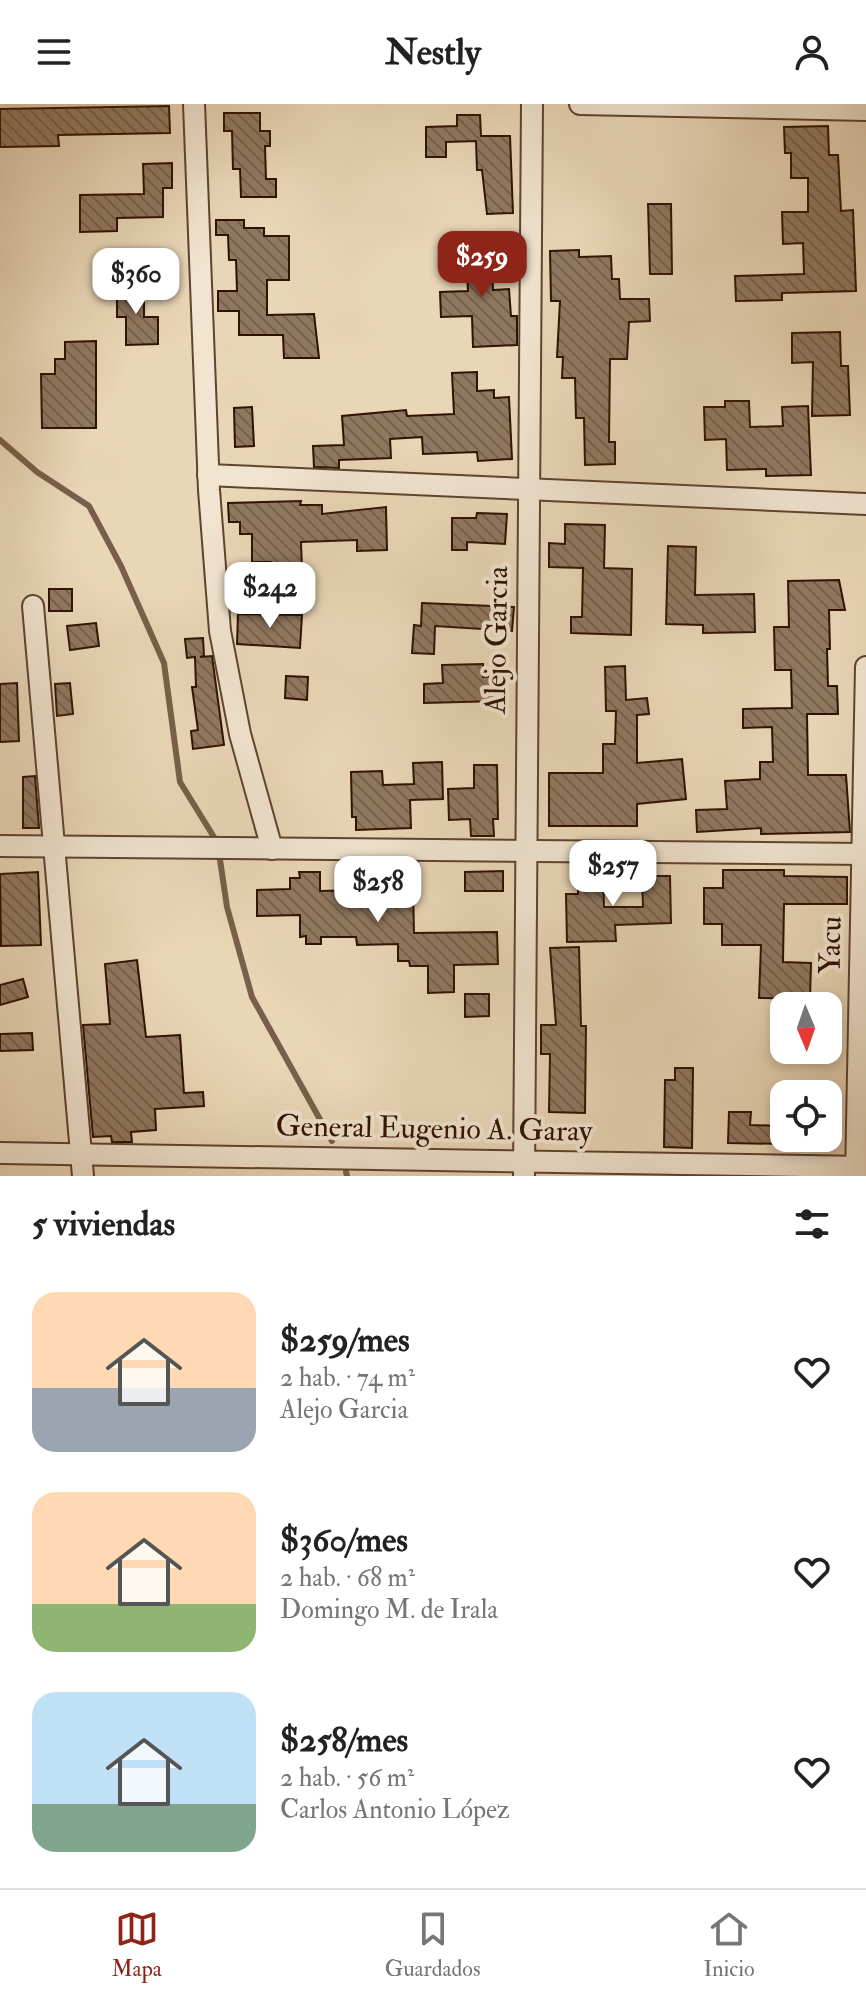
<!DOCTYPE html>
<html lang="es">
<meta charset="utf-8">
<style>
:root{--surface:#fff;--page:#f6f6f6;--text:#222;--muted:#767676;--line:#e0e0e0;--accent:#8f2418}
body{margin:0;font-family:"IM FELL Double Pica",serif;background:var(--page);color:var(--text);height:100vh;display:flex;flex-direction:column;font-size:30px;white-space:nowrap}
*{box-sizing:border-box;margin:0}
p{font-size:26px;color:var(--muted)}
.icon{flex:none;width:44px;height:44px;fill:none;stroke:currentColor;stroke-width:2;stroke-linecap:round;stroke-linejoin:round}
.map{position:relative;height:1072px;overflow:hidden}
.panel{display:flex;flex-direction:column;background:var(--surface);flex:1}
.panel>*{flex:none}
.needle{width:52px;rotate:178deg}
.tools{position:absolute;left:770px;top:888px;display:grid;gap:16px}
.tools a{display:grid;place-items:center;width:72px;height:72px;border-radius:16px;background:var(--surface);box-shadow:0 4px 12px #0003;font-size:40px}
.price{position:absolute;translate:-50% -68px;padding:0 18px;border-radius:16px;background:#fff;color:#222;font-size:26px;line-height:52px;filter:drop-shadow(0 2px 4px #0008)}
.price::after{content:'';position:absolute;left:50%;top:48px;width:24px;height:18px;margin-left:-12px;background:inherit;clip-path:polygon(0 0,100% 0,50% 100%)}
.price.active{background:var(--accent);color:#fff}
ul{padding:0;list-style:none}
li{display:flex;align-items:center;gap:24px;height:200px;padding:0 32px}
li span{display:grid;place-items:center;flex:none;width:224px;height:160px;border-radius:24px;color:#555}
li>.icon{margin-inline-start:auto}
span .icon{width:96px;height:96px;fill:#fffc;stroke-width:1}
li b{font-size:34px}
h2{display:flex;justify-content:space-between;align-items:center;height:96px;padding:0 32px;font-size:34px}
header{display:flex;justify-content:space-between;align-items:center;height:104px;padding:0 32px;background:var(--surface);font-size:36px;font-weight:800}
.menu{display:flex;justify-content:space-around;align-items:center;height:112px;border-top:2px solid var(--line);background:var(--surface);font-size:22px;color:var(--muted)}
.menu a{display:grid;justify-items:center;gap:4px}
.menu .active{color:var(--accent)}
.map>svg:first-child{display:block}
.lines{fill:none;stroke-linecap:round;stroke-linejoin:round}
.stream{stroke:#795f49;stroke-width:6}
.building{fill:url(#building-back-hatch);stroke:#301201;stroke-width:2}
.minor-casing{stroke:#5e432e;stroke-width:24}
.minor{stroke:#f1e4d0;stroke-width:20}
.labels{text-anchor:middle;stroke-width:8;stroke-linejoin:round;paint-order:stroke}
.street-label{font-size:30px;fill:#301201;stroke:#f1e4d0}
</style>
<header><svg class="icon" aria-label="menu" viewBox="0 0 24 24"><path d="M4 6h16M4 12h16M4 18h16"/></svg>Nestly<svg class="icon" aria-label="person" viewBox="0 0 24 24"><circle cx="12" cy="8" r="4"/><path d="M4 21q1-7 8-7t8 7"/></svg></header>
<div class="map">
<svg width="866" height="1072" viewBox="0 0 866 1072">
<defs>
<pattern id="building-back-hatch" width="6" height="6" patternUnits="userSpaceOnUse" patternTransform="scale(2)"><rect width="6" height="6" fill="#907860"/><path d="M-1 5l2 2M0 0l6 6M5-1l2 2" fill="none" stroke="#76614d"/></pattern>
</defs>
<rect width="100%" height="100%" fill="#e9d6b7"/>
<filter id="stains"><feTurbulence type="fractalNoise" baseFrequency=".0025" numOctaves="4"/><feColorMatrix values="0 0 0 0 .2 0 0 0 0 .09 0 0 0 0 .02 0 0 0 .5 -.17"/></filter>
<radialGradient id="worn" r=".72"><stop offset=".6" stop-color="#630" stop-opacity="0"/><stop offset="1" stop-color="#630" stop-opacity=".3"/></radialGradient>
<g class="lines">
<g class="stream">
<path d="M0,336L37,368L89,402L121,462L164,559L180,678L217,738"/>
<path d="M219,749L227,803L252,893L332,1037"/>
<path d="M346,1068L347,1072"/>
</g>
</g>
<g class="building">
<path d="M169,2L170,29L58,31L59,42L0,43V5Z"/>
<path d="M224,9H260V27H270V42H265L266,75H276V93H241L240,65H233L232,27H224Z"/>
<path d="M457,11H480L481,32H510L513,109L487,110L482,66H477L476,37L446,38V53H426V23L457,22Z"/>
<path d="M828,22L829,51H838L841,107L853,106L856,187L782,189V196L736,197L735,172L804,170L803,139L783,140L782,108H808V74H791V49H785L784,23Z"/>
<path d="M172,59V84H163V113L117,114V127L80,128V91L144,90L143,60Z"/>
<path d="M648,100H671L672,170H650Z"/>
<path d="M216,116H244V124H264V132H289V176H267V211L314,210L319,254H284L283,231H239V207H218V187H237L236,156H229L228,131H216Z"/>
<path d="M490,131L493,186L509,185L511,212H517V241L473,243L472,212L441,213L440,188L468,187L465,133Z"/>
<path d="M579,146V153L611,152L612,175H619L620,195H649L650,217L629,218L627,255H610L609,338H615V360L585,361L584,314H576L575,274H562L563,253H557L560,197H551L550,147Z"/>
<rect x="129" y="148" width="35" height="20"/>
<path d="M117,180H144V213H158V240L126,241V213H117Z"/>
<path d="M840,228L841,262H848L850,311L812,312L813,258L792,259V229Z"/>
<path d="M96,237V324H42L41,270H55V255H65V238Z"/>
<path d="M477,268V287L494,286V294L509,293L512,355L478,357L477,348L423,350L422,333L390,335L391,354L339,356V364L314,363L313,342L344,341L342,312L406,306L407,312L454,310L452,269Z"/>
<path d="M725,297H749L750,323L783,322L782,303L808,302L811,371L766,372V365L727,366L726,335L705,336L704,303H725Z"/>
<path d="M252,303L254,342L235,343L234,304Z"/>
<path d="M301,397L300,401H322V410L386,403L387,446L357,447V436L301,438L302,466L271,467V458H252V430H240V418H229L228,399Z"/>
<path d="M477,409L507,410L505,440L467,438V446H452V414H476Z"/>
<path d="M565,420L605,421L604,464L632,465L631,531L571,529V513H582L583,464L549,463V439L565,440Z"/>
<path d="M668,442L696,443L695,491L754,490L755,528L703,529V521L666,520Z"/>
<path d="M839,476L845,506H829L830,545H827L828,582H837L838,610H807L808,671H846L850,728L761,730V724L697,728L696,706L727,705L725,677L760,675V658H773L772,623L743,624V605L792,604L791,566H775L774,523H789L788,477Z"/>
<rect x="49" y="485" width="23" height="22"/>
<path d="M422,499L514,503L512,527L435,522L434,550L412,549L414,521L421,522Z"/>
<path d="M238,510L302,511L300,544L237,540Z"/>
<path d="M96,519L99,542L70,546L67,522Z"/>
<path d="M203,534L204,552L200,553L212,552L224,641L193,645L191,627L198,626L192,583H196L195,553L187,554L185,535Z"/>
<path d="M483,560V573L505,572V589H500V597L424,599V580L443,579L442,561Z"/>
<path d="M625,562L626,596L647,594L649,610L637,611V659L682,655L686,695L637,700V722H549V669H603V640H615L616,607H606L605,563Z"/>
<path d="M286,572L308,573L307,596L285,594Z"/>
<path d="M17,579L19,637L0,638V580Z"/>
<path d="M70,579L73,610L57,612L55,580Z"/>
<path d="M442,658L443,695L410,696L411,724L356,726V713H352L351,668L382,667L383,681L414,680L413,659Z"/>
<path d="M474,661H497L498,715H493L494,732H471L470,715L449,716L448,685L474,684Z"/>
<path d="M35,672L39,724H23V673Z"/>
<path d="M367,758L383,759L384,786L413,785L414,829L497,828L498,860L454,861V888L428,889V862H410L409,857H398V840L357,841L356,833H321V840H306V832L300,833V811L257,812V786L290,785V774H300L299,768H320V787L359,786V768H367Z"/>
<path d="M578,765H603L604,803H643L642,772H670L671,819L615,821L616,837L567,838L566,790H578Z"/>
<path d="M723,766H784V772L847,773V800H784L783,858L811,859L810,895L759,894L761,841H722V820H704V784H723Z"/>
<path d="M503,767V787H465V768Z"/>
<path d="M38,768L41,841L1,842L0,770Z"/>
<path d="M579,843L581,922H586L585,1009L549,1008L550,950H541V921H556L550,844Z"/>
<path d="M137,856L146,933L180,931L184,989L203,988L204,1002L155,1005L156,1026L131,1028L132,1038H112L111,1032L93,1033L83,921L110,920L105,860Z"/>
<path d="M23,875L28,893L0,901V881Z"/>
<path d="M465,890H489V912L465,913Z"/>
<path d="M32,929L33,946L0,947V930Z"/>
<path d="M675,964H693L692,1044L664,1043L665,976H675Z"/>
<path d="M729,1008H751L750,1021L784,1022V1040L728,1039Z"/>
</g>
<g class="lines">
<defs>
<g id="minor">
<path d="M194,0L209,386L220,527L240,630L272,745"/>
<path d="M580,0L866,6"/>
<path d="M208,371L866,400"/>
<path d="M33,502L83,1072"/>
<path d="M0,742L866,750"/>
<path d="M0,1049L866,1063"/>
<path d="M524,1072L532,0"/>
<path d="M856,1072L866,563"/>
</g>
</defs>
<use href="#minor" class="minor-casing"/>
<use href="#minor" class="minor"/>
</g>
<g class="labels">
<g class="street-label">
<text transform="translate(496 536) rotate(-89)" y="10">Alejo Garcia</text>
<text transform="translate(830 841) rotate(-89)" y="10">Yacu</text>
<text transform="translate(434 1024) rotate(1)" y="10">General Eugenio A. Garay</text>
</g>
</g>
<rect width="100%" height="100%" filter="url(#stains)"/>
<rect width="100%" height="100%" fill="url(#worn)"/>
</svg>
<div class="tools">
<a><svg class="needle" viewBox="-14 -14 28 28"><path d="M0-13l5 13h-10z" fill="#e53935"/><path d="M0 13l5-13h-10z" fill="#767676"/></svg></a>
<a><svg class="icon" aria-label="locate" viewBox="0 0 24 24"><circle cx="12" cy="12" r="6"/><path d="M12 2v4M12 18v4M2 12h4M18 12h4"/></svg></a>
</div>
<b class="price active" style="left:482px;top:195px">$259</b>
<b class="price" style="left:136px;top:212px">$360</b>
<b class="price" style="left:270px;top:526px">$242</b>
<b class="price" style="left:613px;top:804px">$257</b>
<b class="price" style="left:378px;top:820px">$258</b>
</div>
<section class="panel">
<h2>5 viviendas<svg class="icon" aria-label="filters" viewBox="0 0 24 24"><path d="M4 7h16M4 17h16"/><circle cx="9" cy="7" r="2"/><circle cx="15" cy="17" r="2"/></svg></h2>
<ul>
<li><span style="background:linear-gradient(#ffd9b3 60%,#9aa5b1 0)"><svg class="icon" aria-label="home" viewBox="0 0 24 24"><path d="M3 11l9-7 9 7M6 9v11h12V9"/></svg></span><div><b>$259/mes</b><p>2 hab. · 74 m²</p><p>Alejo Garcia</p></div><svg class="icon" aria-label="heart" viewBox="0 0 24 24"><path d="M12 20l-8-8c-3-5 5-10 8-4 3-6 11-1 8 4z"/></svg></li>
<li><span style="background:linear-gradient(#ffd9b3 70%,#8fb573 0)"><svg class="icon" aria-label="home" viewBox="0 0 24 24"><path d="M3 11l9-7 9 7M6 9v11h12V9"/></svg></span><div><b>$360/mes</b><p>2 hab. · 68 m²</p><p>Domingo M. de Irala</p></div><svg class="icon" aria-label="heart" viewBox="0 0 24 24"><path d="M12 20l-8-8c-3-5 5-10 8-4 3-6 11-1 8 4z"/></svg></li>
<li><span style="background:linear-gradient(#bfe0f5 70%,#7fa58c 0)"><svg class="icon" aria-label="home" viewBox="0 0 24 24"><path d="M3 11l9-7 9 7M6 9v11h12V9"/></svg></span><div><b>$258/mes</b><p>2 hab. · 56 m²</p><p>Carlos Antonio López</p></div><svg class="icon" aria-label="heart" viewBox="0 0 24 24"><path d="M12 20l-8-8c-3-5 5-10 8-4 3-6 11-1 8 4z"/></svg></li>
</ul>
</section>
<nav class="menu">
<a class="active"><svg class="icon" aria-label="map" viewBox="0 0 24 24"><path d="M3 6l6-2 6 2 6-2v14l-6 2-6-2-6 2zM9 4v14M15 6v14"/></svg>Mapa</a>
<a><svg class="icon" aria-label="saved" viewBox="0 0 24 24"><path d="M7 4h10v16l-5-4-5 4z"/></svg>Guardados</a>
<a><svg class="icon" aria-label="home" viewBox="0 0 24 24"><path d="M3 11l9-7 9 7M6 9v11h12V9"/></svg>Inicio</a>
</nav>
